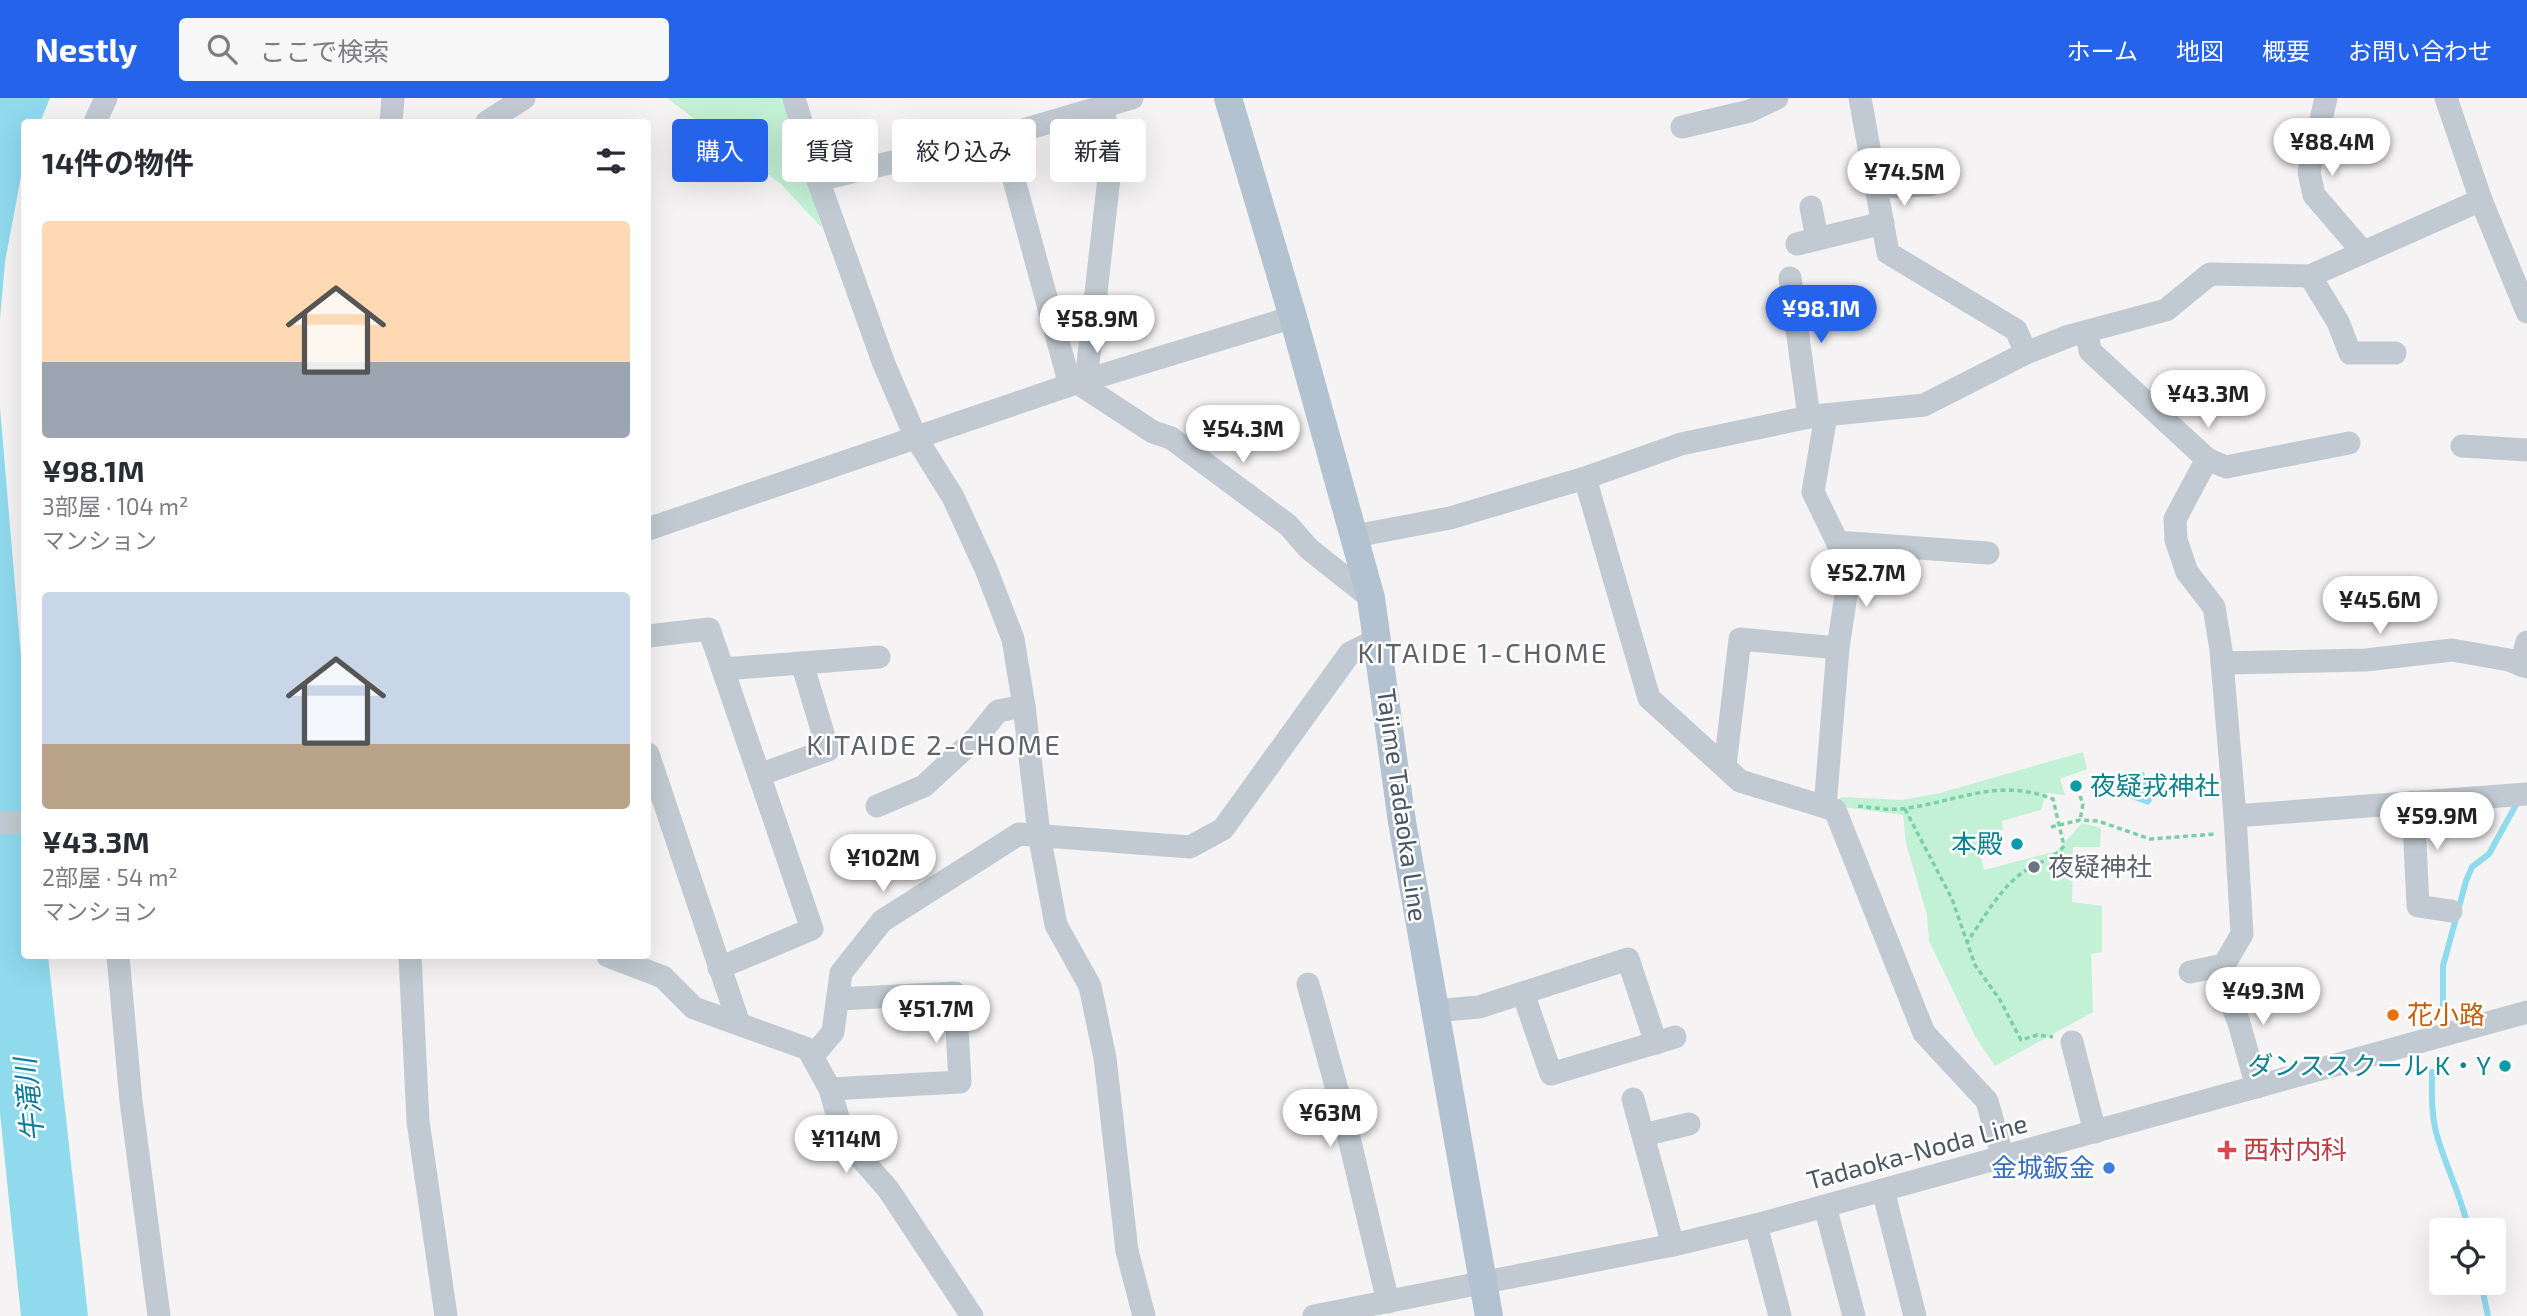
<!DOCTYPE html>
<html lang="ja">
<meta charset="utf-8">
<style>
:root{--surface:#fff;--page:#f7f7f7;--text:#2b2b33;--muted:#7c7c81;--accent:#2563eb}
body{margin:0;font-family:"Exo 2","Noto Sans JP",sans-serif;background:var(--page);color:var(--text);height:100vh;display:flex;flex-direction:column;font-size:26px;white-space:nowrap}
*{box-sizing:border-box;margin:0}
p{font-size:23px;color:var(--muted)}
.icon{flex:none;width:38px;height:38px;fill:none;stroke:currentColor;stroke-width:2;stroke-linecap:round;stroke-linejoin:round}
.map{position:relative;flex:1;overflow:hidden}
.side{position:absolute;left:21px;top:21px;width:630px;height:840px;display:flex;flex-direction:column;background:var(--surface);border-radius:7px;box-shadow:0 7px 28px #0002}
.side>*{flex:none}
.banner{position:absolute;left:672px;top:21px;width:665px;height:63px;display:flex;gap:14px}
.buttons{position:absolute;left:2429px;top:1120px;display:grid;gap:14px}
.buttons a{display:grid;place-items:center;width:77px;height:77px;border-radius:7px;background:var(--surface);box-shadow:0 7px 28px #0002;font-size:35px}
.price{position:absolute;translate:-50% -60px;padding:0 16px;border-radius:24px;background:#fff;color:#222;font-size:23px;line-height:46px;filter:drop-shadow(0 2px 4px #0008)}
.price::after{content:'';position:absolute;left:50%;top:42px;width:21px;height:16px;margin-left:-10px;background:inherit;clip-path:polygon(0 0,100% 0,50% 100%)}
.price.active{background:var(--accent);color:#fff}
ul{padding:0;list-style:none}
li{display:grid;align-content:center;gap:14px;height:371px;padding:0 21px}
li span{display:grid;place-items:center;height:217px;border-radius:7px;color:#555}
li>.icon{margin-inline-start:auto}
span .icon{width:126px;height:126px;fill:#fffc;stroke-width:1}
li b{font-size:30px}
h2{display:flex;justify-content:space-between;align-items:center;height:84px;padding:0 21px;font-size:30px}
.chip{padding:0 24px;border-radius:7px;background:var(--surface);box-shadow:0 7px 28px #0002;font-size:24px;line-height:63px}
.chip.active{background:var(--accent);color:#fff}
header{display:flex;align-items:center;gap:42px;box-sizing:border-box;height:98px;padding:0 35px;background:var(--accent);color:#fff}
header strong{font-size:33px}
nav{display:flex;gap:38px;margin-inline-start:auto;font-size:24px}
.search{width:490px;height:63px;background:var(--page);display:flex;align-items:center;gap:18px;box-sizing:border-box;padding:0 24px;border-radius:7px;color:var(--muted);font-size:26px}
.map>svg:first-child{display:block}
.green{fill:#c3f1d5}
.water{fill:#90daee}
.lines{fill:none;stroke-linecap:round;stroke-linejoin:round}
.stream{stroke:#90daee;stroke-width:6}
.path{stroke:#7ad0a6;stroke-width:3.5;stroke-dasharray:5 3.5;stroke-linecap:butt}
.minor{stroke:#c1cad2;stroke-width:23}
.major{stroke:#b3c2d1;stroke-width:28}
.culture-dot{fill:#0f9aa8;stroke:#fff;stroke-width:2.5}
.worship-dot{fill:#6b7280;stroke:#fff;stroke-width:2.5}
.food-dot{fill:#e8710a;stroke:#fff;stroke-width:2.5}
.health-dot{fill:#e0444e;stroke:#fff;stroke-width:2.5}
.shop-dot{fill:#3f7fe0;stroke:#fff;stroke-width:2.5}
.labels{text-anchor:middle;stroke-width:5;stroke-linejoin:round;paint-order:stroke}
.culture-label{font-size:26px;fill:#0d838f;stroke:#fff;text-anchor:end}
.street-label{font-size:26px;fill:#4a5661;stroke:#fff}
.worship-label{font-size:26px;fill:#5b616d;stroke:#fff;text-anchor:start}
.food-label{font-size:26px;fill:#c56008;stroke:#fff;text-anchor:start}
.health-label{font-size:26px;fill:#be3a42;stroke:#fff;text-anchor:start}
.shop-label{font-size:26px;fill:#366cbe;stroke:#fff;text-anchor:end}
.neighbourhood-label{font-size:28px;letter-spacing:2px;fill:#5f6368;stroke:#fff}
.water-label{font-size:28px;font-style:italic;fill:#0c7c9b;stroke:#fff}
</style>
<header>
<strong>Nestly</strong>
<div class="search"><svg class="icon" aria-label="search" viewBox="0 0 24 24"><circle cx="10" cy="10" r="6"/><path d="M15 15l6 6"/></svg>ここで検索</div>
<nav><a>ホーム</a><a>地図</a><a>概要</a><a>お問い合わせ</a></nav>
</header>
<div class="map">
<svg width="2527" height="1218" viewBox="0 0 2527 1218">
<rect width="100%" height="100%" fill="#f5f3f3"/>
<g class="green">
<path d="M667,0H783L822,130L781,86Z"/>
<path d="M2083,654L2087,671L2060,681L2065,697L2046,695L2041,712L2002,723L2003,732L1976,740L1984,772L2057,753L2082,725L2101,730L2100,749H2073L2072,804L2102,808V854L2091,856L2093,914L1995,968L1976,940L1929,843L1927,817L1906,745L1903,717L1844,709L1839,704L1841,699L1902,702L1940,695Z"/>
</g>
<g class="water">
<path d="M0,0H50L40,24H24V62L5,164L0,220Z"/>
<path d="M0,310L24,594V858H48L88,1218H21L0,1015Z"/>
<path d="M2137,674H2144L2152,703L2148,707L2124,698L2121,694Z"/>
</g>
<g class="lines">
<g class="stream">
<path d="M2443,910V868L2466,783L2472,769L2489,756L2517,705"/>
<path d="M2432,974C2432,994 2431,1014 2436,1034C2445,1067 2461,1098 2469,1132"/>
<path d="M2481,1185L2488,1218"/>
</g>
<g class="path">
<path d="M2080,698L2083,706L2080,722"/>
<path d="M1858,708C1874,710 1892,713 1908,710C1961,702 1999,680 2053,701L2064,748C2056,760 2031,767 2018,778C1998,794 1982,823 1967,844"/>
<path d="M1905,711L1952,801L1975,867L2000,902L2021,942L2037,937L2053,939"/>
<path d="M2051,729L2080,722L2098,723L2150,741L2216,736"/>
</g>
<g class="minor">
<path d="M794,0L818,82L884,266L916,340L953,399L986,471L1013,541L1024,608L1039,736L1056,827L1090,888L1105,960L1127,1153L1144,1218"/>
<path d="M1860,0L1888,155L2016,232L2026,255"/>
<path d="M2326,0L2309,74L2314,97L2363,154"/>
<path d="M2446,0L2481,102L2527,214"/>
<path d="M95,24L106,0"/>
<path d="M391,24L393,0"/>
<path d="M487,24L524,0"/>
<path d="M1682,29L1750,13L1777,0"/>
<path d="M1002,38L1070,287"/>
<path d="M818,82L1002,38L1132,0"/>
<path d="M1876,89L1930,87"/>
<path d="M1811,109L1817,141"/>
<path d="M1797,146L1883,125"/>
<path d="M2310,178L2338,224L2350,255H2395"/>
<path d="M1790,180L1809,319"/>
<path d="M2087,234L2090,253L2207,361L2226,369L2349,345"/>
<path d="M1086,283L1111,62L1107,27L1101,9"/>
<path d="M1078,285L1153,334L1171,340L1288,427L1309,451L1371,500"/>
<path d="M2462,348L2527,352"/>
<path d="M2207,361L2175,421L2176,442L2187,474L2214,509L2221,552L2235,718L2527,696"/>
<path d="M1585,380L1649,600L1740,683L1835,712L1924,935L1987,1003L2003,1060"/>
<path d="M648,431L1070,287L1293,219"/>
<path d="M1355,438L1450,420L1585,380L1681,346L1814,318L1924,307L2026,255L2069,238L2166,212L2210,176L2310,178L2481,102"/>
<path d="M1837,444L1988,455"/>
<path d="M648,538L709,531L812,831L719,870"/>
<path d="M802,565L879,559"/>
<path d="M2222,565L2366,562L2452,552L2509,562L2527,569"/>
<path d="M2521,567L2527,544"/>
<path d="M723,571L802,565L828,652L759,677"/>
<path d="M648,656L739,926"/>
<path d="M1725,668L1740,541L1838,550"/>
<path d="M2413,704L2418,808L2451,813"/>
<path d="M877,708L924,688L977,639L998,613L1024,608"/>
<path d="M1825,709L1838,550L1850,470L1813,394L1826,317"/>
<path d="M0,725L24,724"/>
<path d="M118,858L131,1003L159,1218"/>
<path d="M410,858L418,1023L446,1218"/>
<path d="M608,858L663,879L694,910L808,951L830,991L844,1041L888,1091L972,1218"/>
<path d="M2190,874L2224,867L2242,836L2235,718"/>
<path d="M2223,883L2239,925L2257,989"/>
<path d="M1308,886L1341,1006L1388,1204"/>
<path d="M1523,895L1551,976L1675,939"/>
<path d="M1434,913L1479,909L1628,861L1656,945"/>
<path d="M2072,944L2095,1034"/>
<path d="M813,958L833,934L841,875L882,823L1019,736L1190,749L1223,731L1350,555L1378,541"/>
<path d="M830,991L960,984L955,895L838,901"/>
<path d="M1633,1001L1673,1147"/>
<path d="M1643,1037L1689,1026"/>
<path d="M1883,1092L1915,1218"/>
<path d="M1825,1108L1854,1218"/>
<path d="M1756,1127L1780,1218"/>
<path d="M1314,1218L1673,1147L1756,1127L2527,914"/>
</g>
<path class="major" d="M1228,0L1293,219L1371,500L1402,724L1489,1218"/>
</g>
<g class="culture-dot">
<circle cx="2076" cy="688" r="7"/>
<circle cx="2017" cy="746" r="7"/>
<circle cx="2505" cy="968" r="7"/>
</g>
<circle class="worship-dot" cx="2034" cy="769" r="7"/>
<circle class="food-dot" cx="2393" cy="917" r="7"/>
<path class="health-dot" d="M2223.5 1041.5h7v7h7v7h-7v7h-7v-7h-7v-7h7z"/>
<circle class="shop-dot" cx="2109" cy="1070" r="7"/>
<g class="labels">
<g class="culture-label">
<text x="2090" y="697" text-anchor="start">夜疑戎神社</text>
<text x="2003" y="755">本殿</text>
<text x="2491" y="977">ダンススクール K・Y</text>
</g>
<g class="street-label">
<text transform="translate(1402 707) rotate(82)" y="9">Tajime Tadaoka Line</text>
<text transform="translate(1917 1054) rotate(-15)" y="9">Tadaoka-Noda Line</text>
</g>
<g class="worship-label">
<text x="2048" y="778">夜疑神社</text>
</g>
<g class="food-label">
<text x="2407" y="926">花小路</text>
</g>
<g class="health-label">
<text x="2243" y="1061">西村内科</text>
</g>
<g class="shop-label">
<text x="2095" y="1079">金城鈑金</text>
</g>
<g class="neighbourhood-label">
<text x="1483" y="565">KITAIDE 1-CHOME</text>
<text x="934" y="657">KITAIDE 2-CHOME</text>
</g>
<g class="water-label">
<text transform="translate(29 1002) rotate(-96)" y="10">牛滝川</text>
</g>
</g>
</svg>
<div class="buttons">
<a><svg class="icon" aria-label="locate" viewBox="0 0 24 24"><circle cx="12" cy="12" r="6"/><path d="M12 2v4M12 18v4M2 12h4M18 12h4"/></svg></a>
</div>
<b class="price" style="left:2332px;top:80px">¥88.4M</b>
<b class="price" style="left:1904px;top:110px">¥74.5M</b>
<b class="price active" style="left:1821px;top:247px">¥98.1M</b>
<b class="price" style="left:1097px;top:257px">¥58.9M</b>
<b class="price" style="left:2208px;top:332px">¥43.3M</b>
<b class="price" style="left:1243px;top:367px">¥54.3M</b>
<b class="price" style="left:1866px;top:511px">¥52.7M</b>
<b class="price" style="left:2380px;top:538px">¥45.6M</b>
<b class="price" style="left:2437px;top:754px">¥59.9M</b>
<b class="price" style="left:883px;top:796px">¥102M</b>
<b class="price" style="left:2263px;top:929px">¥49.3M</b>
<b class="price" style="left:936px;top:947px">¥51.7M</b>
<b class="price" style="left:1330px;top:1051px">¥63M</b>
<b class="price" style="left:846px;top:1077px">¥114M</b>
<div class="banner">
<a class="chip active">購入</a>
<a class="chip">賃貸</a>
<a class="chip">絞り込み</a>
<a class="chip">新着</a>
</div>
<section class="side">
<h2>14件の物件<svg class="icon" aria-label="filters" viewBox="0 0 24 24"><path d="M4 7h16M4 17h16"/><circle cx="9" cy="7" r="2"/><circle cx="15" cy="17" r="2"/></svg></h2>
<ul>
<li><span style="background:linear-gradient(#ffd9b3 65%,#9aa5b1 0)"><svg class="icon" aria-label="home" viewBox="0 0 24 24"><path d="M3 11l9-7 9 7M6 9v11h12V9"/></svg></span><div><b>¥98.1M</b><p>3部屋 · 104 m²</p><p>マンション</p></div></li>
<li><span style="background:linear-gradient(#c9d6e8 70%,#b9a48a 0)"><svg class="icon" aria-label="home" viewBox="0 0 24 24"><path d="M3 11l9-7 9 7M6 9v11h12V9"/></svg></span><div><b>¥43.3M</b><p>2部屋 · 54 m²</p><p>マンション</p></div></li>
</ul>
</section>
</div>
